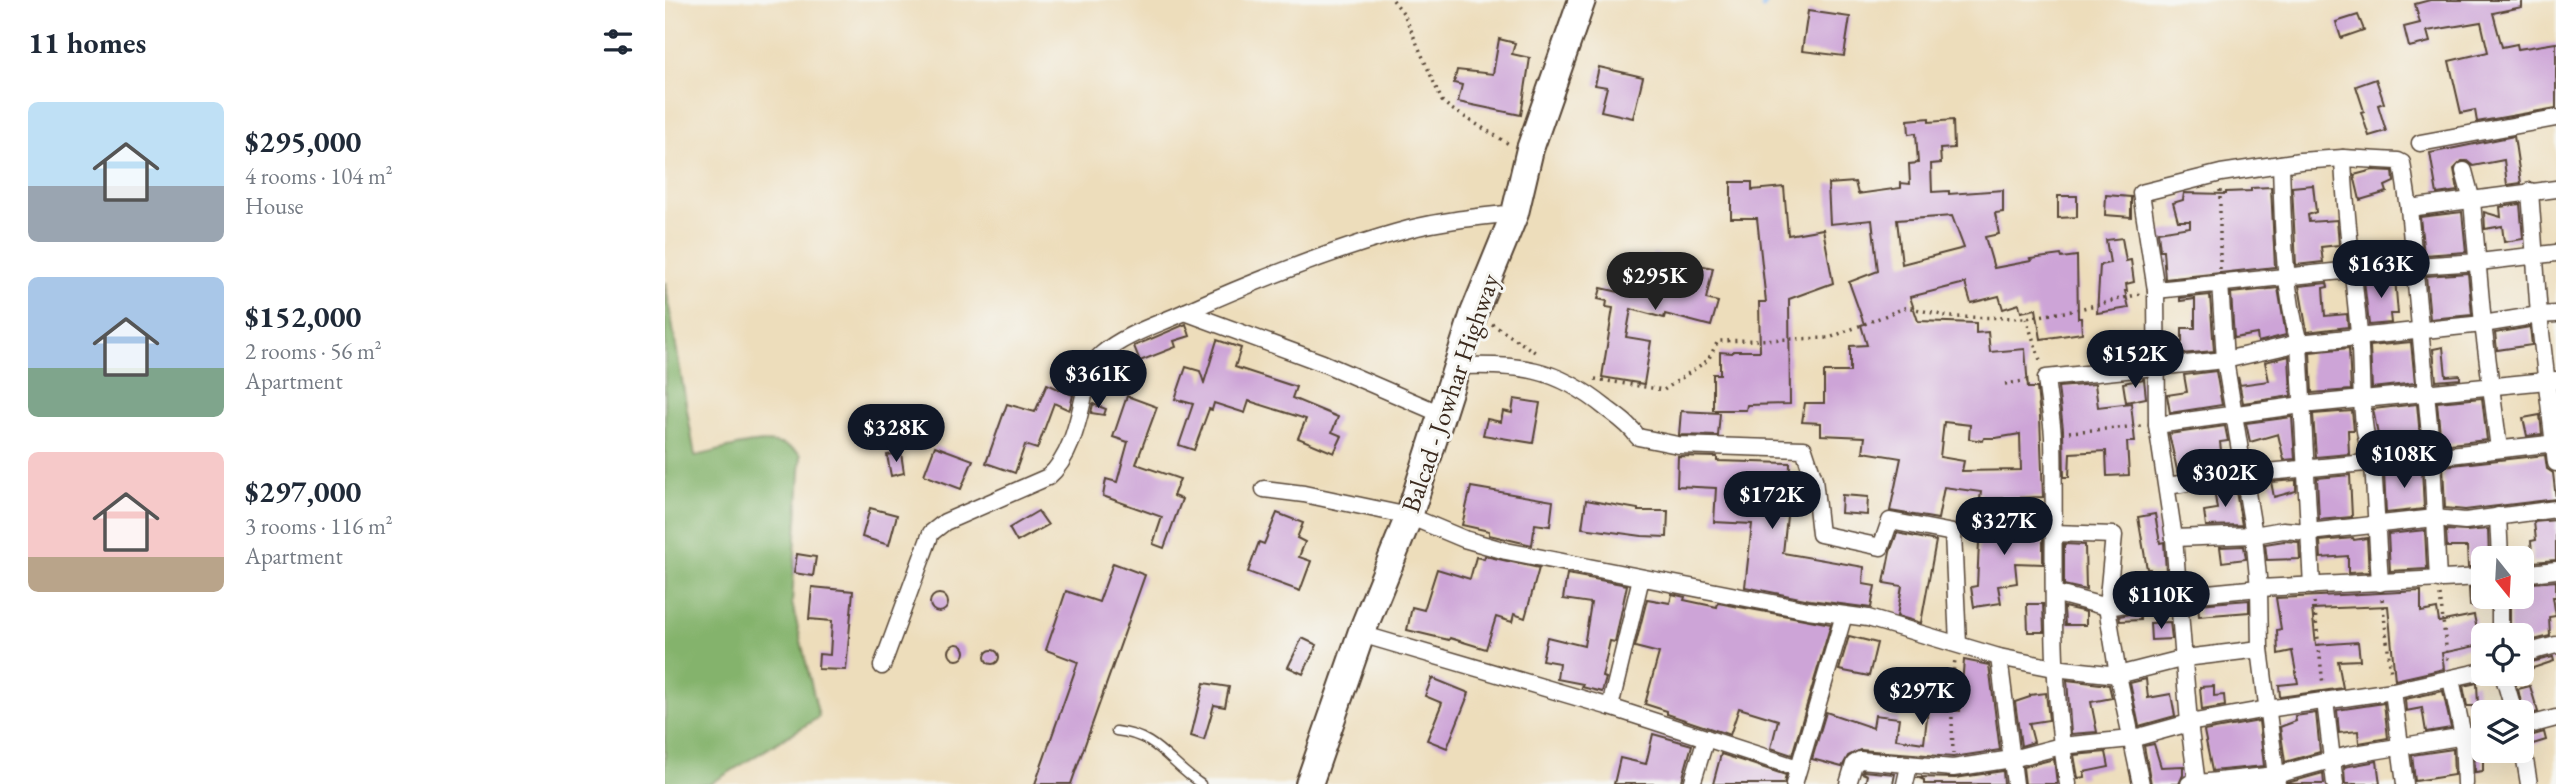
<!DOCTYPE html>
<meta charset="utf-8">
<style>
:root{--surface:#fff;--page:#f2f2f3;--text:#1f2937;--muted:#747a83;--accent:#111827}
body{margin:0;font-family:"EB Garamond",serif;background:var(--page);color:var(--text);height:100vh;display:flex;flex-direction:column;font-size:26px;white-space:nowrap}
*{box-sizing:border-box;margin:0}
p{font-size:23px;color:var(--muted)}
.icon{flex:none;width:38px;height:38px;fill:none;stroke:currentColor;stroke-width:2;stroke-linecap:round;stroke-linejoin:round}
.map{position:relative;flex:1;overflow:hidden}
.drawer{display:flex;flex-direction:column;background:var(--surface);width:665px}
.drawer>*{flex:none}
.needle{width:46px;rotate:162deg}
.buttons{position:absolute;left:1806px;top:546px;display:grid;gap:14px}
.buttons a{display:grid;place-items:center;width:63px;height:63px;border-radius:10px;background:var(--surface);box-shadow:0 7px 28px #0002;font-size:35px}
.price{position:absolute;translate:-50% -60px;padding:0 16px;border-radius:24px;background:var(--accent);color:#fff;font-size:23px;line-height:46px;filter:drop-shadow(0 2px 4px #0008)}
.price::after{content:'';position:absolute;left:50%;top:42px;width:21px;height:16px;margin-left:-10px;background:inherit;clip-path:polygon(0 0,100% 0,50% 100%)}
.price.active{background:#222;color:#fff}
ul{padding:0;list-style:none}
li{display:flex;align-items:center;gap:21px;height:175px;padding:0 28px}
li span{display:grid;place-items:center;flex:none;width:196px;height:140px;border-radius:10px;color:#555}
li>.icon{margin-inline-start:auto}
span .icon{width:84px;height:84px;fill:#fffc;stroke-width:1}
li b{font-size:30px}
h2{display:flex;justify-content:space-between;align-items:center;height:84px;padding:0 28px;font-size:30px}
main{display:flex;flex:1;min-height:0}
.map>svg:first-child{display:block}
.forest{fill:#84b36c;stroke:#606e45;stroke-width:2}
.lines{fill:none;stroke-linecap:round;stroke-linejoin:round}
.stream{stroke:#87b9f4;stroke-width:5}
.building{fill:#cda4d7;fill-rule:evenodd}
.lane-casing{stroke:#564536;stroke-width:11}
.street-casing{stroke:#564536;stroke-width:19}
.primary-casing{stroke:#564536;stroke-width:30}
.path{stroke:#564536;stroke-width:3.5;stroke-dasharray:2 5;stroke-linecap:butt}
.lane{stroke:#fff;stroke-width:8}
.street{stroke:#fff;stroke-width:16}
.primary{stroke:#fff;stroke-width:26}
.labels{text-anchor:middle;stroke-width:6;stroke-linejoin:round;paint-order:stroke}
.street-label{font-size:26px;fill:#3b2a1e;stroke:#f6f6f2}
</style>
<main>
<section class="drawer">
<h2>11 homes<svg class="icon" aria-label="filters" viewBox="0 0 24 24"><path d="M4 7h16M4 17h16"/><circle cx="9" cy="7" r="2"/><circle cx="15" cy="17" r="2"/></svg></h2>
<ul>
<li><span style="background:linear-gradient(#bfe0f5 60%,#9aa5b1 0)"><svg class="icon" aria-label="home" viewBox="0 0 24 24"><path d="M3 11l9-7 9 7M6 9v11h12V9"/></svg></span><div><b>$295,000</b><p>4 rooms · 104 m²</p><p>House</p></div></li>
<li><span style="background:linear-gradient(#a9c7e8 65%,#7fa58c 0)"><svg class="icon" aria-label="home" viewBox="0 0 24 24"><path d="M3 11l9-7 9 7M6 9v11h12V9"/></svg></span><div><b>$152,000</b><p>2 rooms · 56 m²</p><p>Apartment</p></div></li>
<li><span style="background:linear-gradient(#f6c9c9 75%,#b9a48a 0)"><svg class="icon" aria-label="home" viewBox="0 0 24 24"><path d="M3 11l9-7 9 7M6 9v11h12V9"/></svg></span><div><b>$297,000</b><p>3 rooms · 116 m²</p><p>Apartment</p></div></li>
</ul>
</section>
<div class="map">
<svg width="1891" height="784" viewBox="0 0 1891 784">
<rect width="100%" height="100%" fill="#f6f6f2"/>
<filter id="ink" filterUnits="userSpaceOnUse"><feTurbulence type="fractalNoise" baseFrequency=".0143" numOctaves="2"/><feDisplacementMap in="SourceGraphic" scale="14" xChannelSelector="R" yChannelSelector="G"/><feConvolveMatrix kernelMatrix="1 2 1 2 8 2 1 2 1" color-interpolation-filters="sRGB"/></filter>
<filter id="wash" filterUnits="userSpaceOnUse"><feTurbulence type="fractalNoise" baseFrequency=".00686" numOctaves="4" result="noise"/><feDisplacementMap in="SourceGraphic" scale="28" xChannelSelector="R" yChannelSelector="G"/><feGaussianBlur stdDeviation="1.57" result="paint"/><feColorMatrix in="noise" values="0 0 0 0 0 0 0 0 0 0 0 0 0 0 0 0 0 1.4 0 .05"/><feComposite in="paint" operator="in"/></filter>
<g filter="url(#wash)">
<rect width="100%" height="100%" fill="#edddbb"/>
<path class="forest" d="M0,282L30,456C64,450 107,429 136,455L127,603L154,717L45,784H0Z"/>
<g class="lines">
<path class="stream" d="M1098,7L1103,0"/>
</g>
<g id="blocks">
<g class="building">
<path d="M1765,0H1857V7L1828,13L1837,47L1852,44L1853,49L1891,43V108L1812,122L1810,110L1796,113L1784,61L1823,52L1816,22L1762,31L1765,42L1744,47L1739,27L1755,23L1750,4Z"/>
<path d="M1143,11L1185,17L1179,56L1137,51Z"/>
<path d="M1693,15L1699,30L1676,38L1671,22Z"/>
<path d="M834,39L850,43L847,54L865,58L856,115L793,102L797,85L789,83L792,70L828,74Z"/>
<path d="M934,67L978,77L968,118L936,111L942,87L930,85Z"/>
<path d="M1711,79L1719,103L1713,105L1721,131L1704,136L1696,112L1699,111L1691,86Z"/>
<path d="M1264,118V122L1288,120L1289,148L1275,149L1276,163L1266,164L1267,192L1284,191V194L1338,190V212L1330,213L1334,234L1320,237L1329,268L1366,261L1365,259L1396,255L1397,258L1412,256L1413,318H1416L1417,333L1376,339L1371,309L1356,312L1354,304L1338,309L1334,296L1306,303L1300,283L1245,297L1253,321L1311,323V333L1323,332L1325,352L1360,349L1363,388H1372L1375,417L1378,497L1315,499L1316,492L1279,487L1273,519L1225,511L1236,458L1198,452L1200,437L1156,435V423L1137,422L1140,403H1159V372H1185V346L1202,345L1196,325L1199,324L1184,282L1213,271L1207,220L1165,224L1163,184L1190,182L1193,194L1236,188V183L1245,184L1244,164L1253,163L1251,133L1244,134L1243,120ZM1287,216L1299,248L1237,264L1232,220ZM1279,422L1305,425L1304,439L1318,441L1319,438H1331L1355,434L1356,470L1297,471L1299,461L1275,457Z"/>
<path d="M1849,136L1856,183L1842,185L1839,160L1808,166L1802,161H1797L1789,169L1793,191L1772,194L1765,153Z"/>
<path d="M1708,170L1728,171L1729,182L1720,186L1722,192L1695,200L1689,175Z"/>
<path d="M1066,182H1087V190L1119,187L1123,235L1158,229L1168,283L1124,299L1125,404L1082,405L1081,410H1048V374H1055V352L1067,353L1068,351H1095L1094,302H1101L1092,218H1066Z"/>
<path d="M1648,185L1651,212L1643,215L1644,222L1672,220L1674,245L1656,247L1658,262L1631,265L1627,187Z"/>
<path d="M1606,187L1610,267L1500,279L1498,250H1495L1493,232L1525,227V221H1513L1508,203L1518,200L1519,193L1561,194V192L1586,191V188Z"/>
<path d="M1441,195L1466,197V217L1440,215Z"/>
<path d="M1393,196H1412V217L1393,218Z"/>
<path d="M1855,204L1858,239L1839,242L1837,226L1820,229L1819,212L1836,217L1835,207Z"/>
<path d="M1797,212L1801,252L1759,255L1755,217Z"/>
<path d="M1457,238L1461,261L1466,260L1469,282L1461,284L1462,291H1460L1464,308L1432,313L1435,265L1445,263L1441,240Z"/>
<path d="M988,253L1025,265V263L1048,268L1041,299L1053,302L1046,326L1000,314L999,318L966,309L961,337L986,341L979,384L937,377L948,308L941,307L942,301L933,299L936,288L972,296Z"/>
<path d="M1803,273L1807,315L1765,319L1761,276Z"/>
<path d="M1730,278L1733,314H1725L1726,323L1704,325L1699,280Z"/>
<path d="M1662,283L1663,287L1658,288L1660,316L1682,314L1683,327L1642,332L1634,286Z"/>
<path d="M1613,288L1621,335L1593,342L1592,334L1569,338L1566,293Z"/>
<path d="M1545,295L1549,351L1516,354L1514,343L1517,342V328H1530V299L1515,301V298Z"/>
<path d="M521,324L525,336L509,341L511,347L475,361L469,346Z"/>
<path d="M1865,327L1867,345L1832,350L1830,333Z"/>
<path d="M552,340L576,348L570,367L631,387L627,398L673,417L667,432L677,436L669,453L633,438L641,419L584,401L580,413L549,403L547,410L544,409L529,450L514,445L528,404L510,399L521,367L535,371L539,383Z"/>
<path d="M1746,342L1750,383L1707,388L1705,346Z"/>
<path d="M1778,347L1781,376L1795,375V379L1771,381L1768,349Z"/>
<path d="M1684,348L1686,390L1647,393L1645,352Z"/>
<path d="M1624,356L1626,396L1578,403L1573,377L1575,385L1604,381L1600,362Z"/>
<path d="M1551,371L1557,405L1505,413L1502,395L1522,392L1519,375Z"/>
<path d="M1479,379L1481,398L1461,402L1458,383Z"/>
<path d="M382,384L408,395L405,408L404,410L389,403L372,449L360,445L350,473L321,463L342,404L370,412Z"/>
<path d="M1430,384L1433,407L1466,403L1470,442H1462L1464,475L1442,476L1441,451L1405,453L1404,477H1399L1398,429L1393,387Z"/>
<path d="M462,396L492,407L471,464L515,479L508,496L517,499L499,548L488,544L497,517L438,496L441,479L452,482L463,442L448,437Z"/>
<path d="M1817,398L1822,440L1776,445L1772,402Z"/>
<path d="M849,399L875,403L868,443L818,435L822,419L836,422L838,411L847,413Z"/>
<path d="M428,404L441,409L439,415L426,413Z"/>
<path d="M1752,404L1756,447L1716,451L1708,409Z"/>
<path d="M1016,411L1055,413L1053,436L1014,435Z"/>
<path d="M1687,411L1689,430H1683L1684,454L1651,457L1648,414Z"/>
<path d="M1875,415L1877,434L1862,436L1858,418Z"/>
<path d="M1627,417L1630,459L1619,460L1613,434L1585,442L1581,423Z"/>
<path d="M1560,426L1563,441L1555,442L1558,467L1513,474L1504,434Z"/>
<path d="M270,446L308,460L296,489L259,475Z"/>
<path d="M236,453L239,473L226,476L222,455Z"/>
<path d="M1880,455L1882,469L1888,473L1891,499L1800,510L1780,508L1778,466Z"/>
<path d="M1013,456L1052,457V461L1125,463L1124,498L1118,553L1199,567L1198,584L1210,586L1206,608L1145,600L1080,587L1087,524L1049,522L1051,488L1012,486Z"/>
<path d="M1757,468L1759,509L1721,513L1719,472Z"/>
<path d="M1685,475L1687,517L1654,520L1652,478Z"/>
<path d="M1631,480V491L1609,497L1606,482Z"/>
<path d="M1570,486L1577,525L1541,526L1539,511L1552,509L1549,489Z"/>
<path d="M806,487L888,501L885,526L870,524L867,545L824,535V531L797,525Z"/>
<path d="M1177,495L1203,497L1202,515L1176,513Z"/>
<path d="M921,500L973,509V511H1003L1002,537L977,536L917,528Z"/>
<path d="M205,508L232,515L224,545L197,537Z"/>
<path d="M373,511L383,525L352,542L344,528Z"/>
<path d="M612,513L638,523L632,538L640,542L634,557L646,561L635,591L583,572L594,542L599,544Z"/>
<path d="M1490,514L1495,543L1499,542L1501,571L1486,573L1485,569H1482L1473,517Z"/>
<path d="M1891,520V560L1868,562L1866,541L1871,540L1869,522Z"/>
<path d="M1315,521L1378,524V564L1350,563L1352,583L1333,586L1336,603L1309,607L1306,587L1312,586Z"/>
<path d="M1823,529L1824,558H1818V567H1803L1802,547H1782L1781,530L1801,531Z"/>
<path d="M1760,530L1762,569L1725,571L1723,534Z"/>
<path d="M1232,533L1271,541L1256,623L1232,616L1237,586L1219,583L1225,552Z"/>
<path d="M1688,538L1689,540L1702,538L1704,572L1683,573V556L1656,558L1655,541Z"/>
<path d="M1619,541L1634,542L1635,559L1602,560L1600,544Z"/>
<path d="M1399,544L1420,545L1421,590L1399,585Z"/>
<path d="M1579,546L1581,559L1557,562L1555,547Z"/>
<path d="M132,554L151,557L148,576L129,573Z"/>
<path d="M820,556L874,568L860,618L849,614L847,622L831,617L821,649L785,638L784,640L742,630L747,607L759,610L772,569L805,579L811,557L819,559Z"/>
<path d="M448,563L480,575L406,784H370L413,662L381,650L391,621L401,591L434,602Z"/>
<path d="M902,574L962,585L950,642L945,641L937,677L941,678L937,692L917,687L918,684L892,679L894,663L877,660L882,637L919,646L926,603L898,599Z"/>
<path d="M1891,581V597H1888L1891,616L1884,617L1885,636L1857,643V635H1845V597H1857V584Z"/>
<path d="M147,587L188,591L181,670L153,669L154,654L165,655L167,621L144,619Z"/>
<path d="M1818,587V605L1805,606L1804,588Z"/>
<path d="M1756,591V612L1772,609L1774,622L1809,615L1815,645L1777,653L1779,669L1730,680L1723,606L1647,609L1651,645L1693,642L1695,660L1673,661L1678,688L1615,697L1614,685L1633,683L1627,651L1613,654L1612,630L1616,629L1611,598Z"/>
<path d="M1007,594L1020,597L1019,600L1052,607L1053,603L1166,624L1127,755L1106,748L1113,720L1074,708L1065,735L1002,714V711L980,704L994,653L970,647L982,599L1005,603Z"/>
<circle cx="274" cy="603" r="9"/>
<path d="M1584,600V612L1534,616L1533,604Z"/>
<path d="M1362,604H1378L1379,632H1363Z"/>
<path d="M1399,607L1421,612V625H1400Z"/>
<path d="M1475,612V620L1455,621L1454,616Z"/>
<path d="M1505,622L1507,639L1486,640L1485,623Z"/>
<path d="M1184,636L1212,643L1204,676L1174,670Z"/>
<path d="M637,638L652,645L638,674L623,667Z"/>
<circle cx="292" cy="652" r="8"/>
<circle cx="327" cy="657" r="7"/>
<path d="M1888,657L1889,661L1865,669L1862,663Z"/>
<path d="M1299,660L1324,665L1335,750L1288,757L1195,750L1183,756L1177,767L1147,759L1161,712L1208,728L1210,715L1234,718L1231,739L1259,743L1263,709L1295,711Z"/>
<path d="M767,678L804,693L782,748L762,740L777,703L760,696Z"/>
<path d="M1481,679L1483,698L1506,694L1510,716L1474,726L1465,683Z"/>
<path d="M1402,680L1444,685L1447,698L1426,702L1432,732L1406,734Z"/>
<path d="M539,683L564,687L560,707L549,705L539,740L526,736Z"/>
<path d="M1812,683L1813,706H1802L1798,686Z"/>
<path d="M1549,686V696L1559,695L1560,706L1537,710L1535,687Z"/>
<path d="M1865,686L1873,712L1859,716L1853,689Z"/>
<path d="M1778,691L1786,728L1761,732L1757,708L1741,711L1740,699Z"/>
<path d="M1381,693L1384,720L1364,723L1369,742L1356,746L1350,702L1365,697V695Z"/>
<path d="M1719,703L1723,738L1694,743L1693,731L1674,733L1672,710Z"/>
<path d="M1651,713L1655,752L1620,762L1615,727L1631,721L1630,716Z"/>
<path d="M1594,721L1599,766L1547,771L1539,731Z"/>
<path d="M1879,732L1881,740L1868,744L1865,736Z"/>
<path d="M988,734L1027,745L1016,784H949L955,758L981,764Z"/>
<path d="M1489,744L1496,767L1518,766V775L1514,784H1486L1479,746Z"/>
<path d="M1818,744V771L1810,772L1809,745Z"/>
<path d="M1788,749L1789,775L1750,781L1747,755Z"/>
<path d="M1441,752L1444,767L1419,772L1420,777L1413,778L1409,755Z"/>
<path d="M1056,754L1121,775L1119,784H1048Z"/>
<path d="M1389,759L1392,784H1360L1358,767Z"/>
<path d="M1712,761L1715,784H1680L1679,767Z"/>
<path d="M1198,771L1230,774L1228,784H1200L1202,775L1197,773Z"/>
<path d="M1338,771L1339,784H1259V780L1252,777L1290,778Z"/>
<path d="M1658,773L1659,784H1622V783Z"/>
</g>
</g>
</g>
<g filter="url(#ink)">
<use href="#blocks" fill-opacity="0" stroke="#564536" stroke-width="2"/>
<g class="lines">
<defs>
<path id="lane" d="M451,731C493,735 503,763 536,784"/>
<g id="street">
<path d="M1755,143L1891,118"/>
<path d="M1678,158C1680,217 1689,275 1694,334C1698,377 1693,422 1708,462L1715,583"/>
<path d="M1616,164C1618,224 1618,285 1634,343L1647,586"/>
<path d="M1799,171L1807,201L1818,324L1834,449"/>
<path d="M1865,191L1874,315L1891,463"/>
<path d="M1744,208L1891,189"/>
<path d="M1555,283L1560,360L1589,535L1594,588L1595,649L1612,784"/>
<path d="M1491,290L1687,270L1814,262L1891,253"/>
<path d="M520,312L658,363L776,414"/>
<path d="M792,366C855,365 889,366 941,408C953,417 965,425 973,437L1013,445L1139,449L1149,479L1155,534L1216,547L1225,521L1288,533L1293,644"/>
<path d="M1492,425L1637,405L1891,380"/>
<path d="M1502,486L1580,474L1767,457L1891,443"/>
<path d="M599,489L639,494L744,516L799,539L841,551L1143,610L1203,618L1334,657L1389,668L1453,675L1520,658L1595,649"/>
<path d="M1833,516L1835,558"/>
<path d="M1388,533L1449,535L1442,607L1453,675L1476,784"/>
<path d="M1509,538L1589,535L1618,530L1644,532L1770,518L1800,521L1891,509"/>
<path d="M1857,574L1891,570"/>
<path d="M1389,593L1442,607L1512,596L1594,588L1818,577"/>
<path d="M696,634L945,707L1133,768"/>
<path d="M1835,635V597"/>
<path d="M1857,654L1891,645"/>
<path d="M1334,657L1350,784"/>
<path d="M217,666L266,533L280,522L383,477C411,453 415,406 425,372C428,365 431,359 437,354C459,335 491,325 518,313C592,280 666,250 744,229C779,220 814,217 850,213"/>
<path d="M1838,674L1849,712"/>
<path d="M1786,679L1798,736L1800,784"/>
<path d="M1728,691L1740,784"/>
<path d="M1660,701L1670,784"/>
<path d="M945,707L976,578"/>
<path d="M1857,727L1891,718"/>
<path d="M1857,742L1864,784"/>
<path d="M1027,784L1041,738"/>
<path d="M1129,784L1179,615"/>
<path d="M1183,784L1189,764L1195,760L1288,768L1347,759L1396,746L1466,739L1524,723L1602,709L1728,691L1818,671"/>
<path d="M1240,784L1244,766"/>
<path d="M1403,784C1382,670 1391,553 1388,437C1387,418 1383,398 1381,378L1560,360L1634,343L1818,324L1874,315L1891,314"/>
<path d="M1524,784L1611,775L1684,755L1818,733"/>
<path d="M1532,784L1524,723L1509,538L1492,425L1491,290L1476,193L1556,173L1635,161L1678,158L1733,161L1737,163L1744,208L1767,457L1773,580"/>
</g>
<path id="primary" d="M644,784L696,634L744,516L809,313L850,213L865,149L917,0"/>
</defs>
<use href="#lane" class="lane-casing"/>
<use href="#street" class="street-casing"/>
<use href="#primary" class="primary-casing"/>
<g class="path">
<path d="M728,0L739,14L777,101L785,108L844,144"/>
<path d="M1555,269V189"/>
<path d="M1361,318L1376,363"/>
<path d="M827,324L873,354"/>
<path d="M930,379L999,390L1043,360L1053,341L1164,338L1242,307L1285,317L1361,318L1406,311L1475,294"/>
<path d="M1340,384L1366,380"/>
<path d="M1404,432L1476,426"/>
<path d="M1775,595L1783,663"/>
<path d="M1717,599L1726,674"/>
<path d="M1649,602L1658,685"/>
<path d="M1288,754L1286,686L1290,660"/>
</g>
<use href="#lane" class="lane"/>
<use href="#street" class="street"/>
<use href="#primary" class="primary"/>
</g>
</g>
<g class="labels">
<g class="street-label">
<text transform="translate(785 393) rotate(-71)" y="9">Balcad - Jowhar Highway</text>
</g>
</g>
</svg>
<div class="buttons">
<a><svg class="needle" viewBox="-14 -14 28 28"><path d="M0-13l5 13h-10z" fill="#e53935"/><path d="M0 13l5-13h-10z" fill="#747a83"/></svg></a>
<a><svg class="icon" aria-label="locate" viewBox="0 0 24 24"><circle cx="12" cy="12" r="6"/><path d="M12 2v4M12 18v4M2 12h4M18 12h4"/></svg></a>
<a><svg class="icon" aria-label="layers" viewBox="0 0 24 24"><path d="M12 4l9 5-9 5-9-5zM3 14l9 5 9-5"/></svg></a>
</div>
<b class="price" style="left:1716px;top:300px">$163K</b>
<b class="price active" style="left:990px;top:312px">$295K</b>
<b class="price" style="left:1470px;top:390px">$152K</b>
<b class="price" style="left:433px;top:410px">$361K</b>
<b class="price" style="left:231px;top:464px">$328K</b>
<b class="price" style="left:1739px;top:490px">$108K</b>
<b class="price" style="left:1560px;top:509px">$302K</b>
<b class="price" style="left:1107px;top:531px">$172K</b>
<b class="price" style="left:1339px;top:557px">$327K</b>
<b class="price" style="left:1496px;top:631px">$110K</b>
<b class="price" style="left:1257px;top:727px">$297K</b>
</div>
</main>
